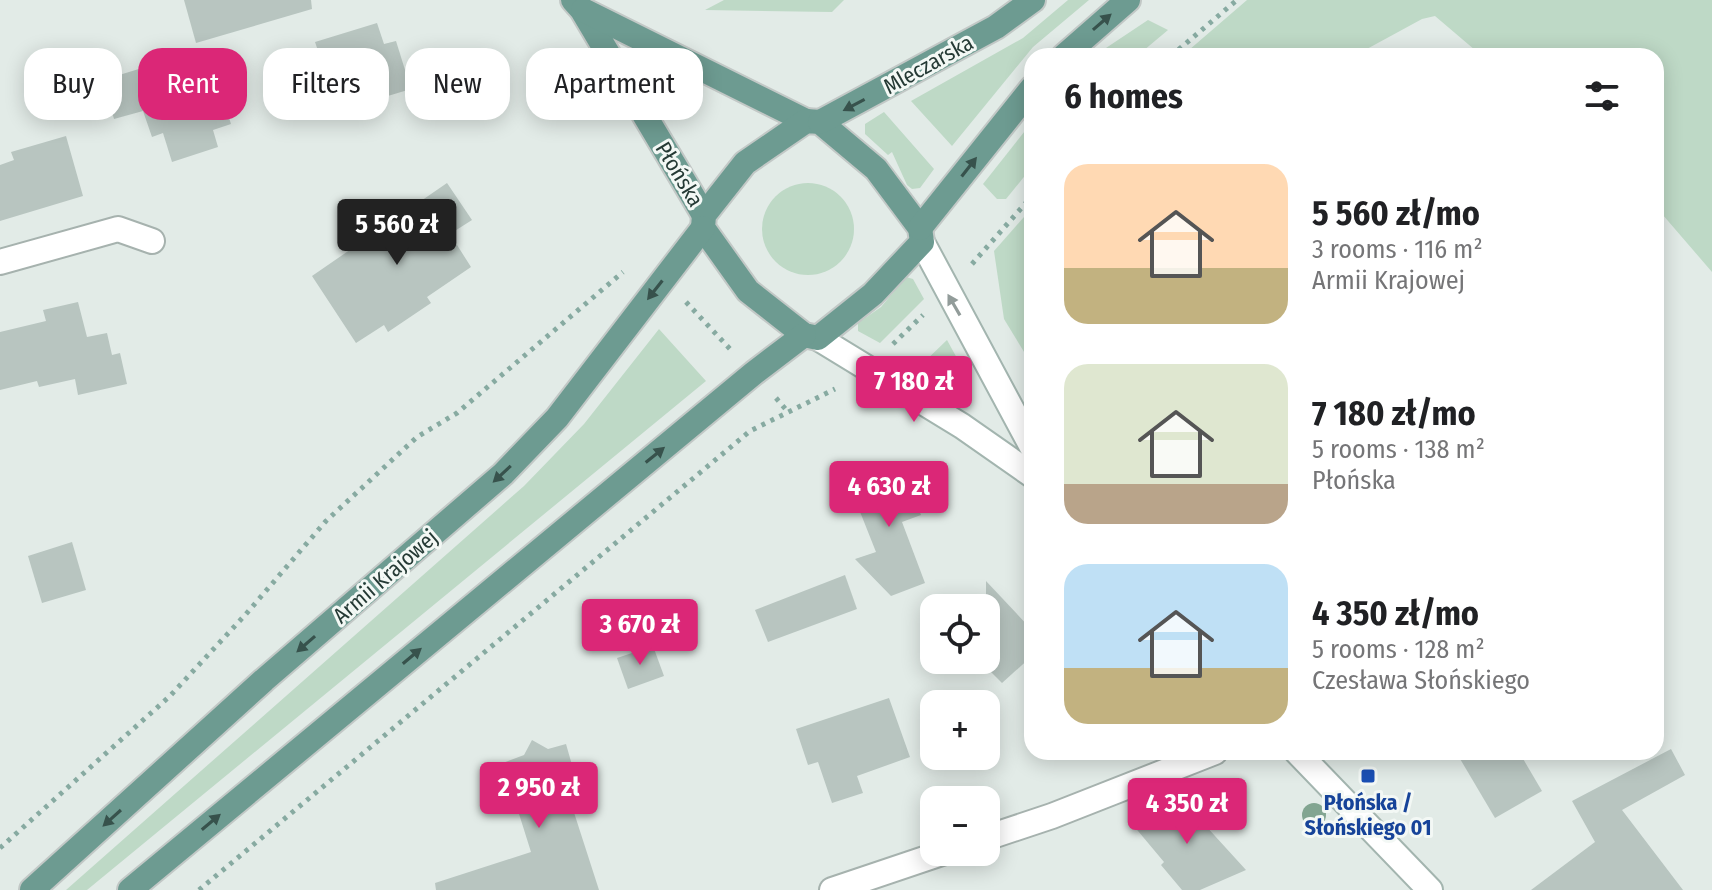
<!DOCTYPE html>
<meta charset="utf-8">
<style>
:root{--surface:#fff;--page:#f2f2f2;--text:#202124;--muted:#757577;--accent:#db2777}
body{margin:0;font-family:"Fira Sans Condensed",sans-serif;background:var(--page);color:var(--text);height:100vh;display:flex;flex-direction:column;font-size:30px;white-space:nowrap}
*{box-sizing:border-box;margin:0}
p{font-size:26px;color:var(--muted)}
.icon{flex:none;width:44px;height:44px;fill:none;stroke:currentColor;stroke-width:2;stroke-linecap:round;stroke-linejoin:round}
.map{position:relative;flex:1;overflow:hidden}
.sheet{position:absolute;left:1024px;top:48px;width:640px;height:712px;display:flex;flex-direction:column;background:var(--surface);border-radius:24px;box-shadow:0 4px 20px #0003}
.sheet>*{flex:none}
.guide{position:absolute;left:24px;top:48px;width:760px;height:72px;display:flex;gap:16px}
.tools{position:absolute;left:920px;top:594px;display:grid;gap:16px}
.tools a{display:grid;place-items:center;width:80px;height:80px;border-radius:16px;background:var(--surface);box-shadow:0 4px 20px #0003;font-size:40px}
.price{position:absolute;translate:-50% -68px;padding:0 18px;border-radius:8px;background:var(--accent);color:#fff;font-size:26px;line-height:52px;filter:drop-shadow(0 2px 4px #0008)}
.price::after{content:'';position:absolute;left:50%;top:48px;width:24px;height:18px;margin-left:-12px;background:inherit;clip-path:polygon(0 0,100% 0,50% 100%)}
.price.active{background:#222;color:#fff}
ul{padding:0;list-style:none}
li{display:flex;align-items:center;gap:24px;height:200px;padding:0 40px}
li span{display:grid;place-items:center;flex:none;width:224px;height:160px;border-radius:24px;color:#555}
li>.icon{margin-inline-start:auto}
span .icon{width:96px;height:96px;fill:#fffc;stroke-width:1}
li b{font-size:34px}
h2{display:flex;justify-content:space-between;align-items:center;height:96px;padding:0 40px;font-size:34px}
.pill{padding:0 28px;border-radius:24px;background:var(--surface);box-shadow:0 4px 20px #0003;font-size:28px;line-height:72px}
.pill.active{background:var(--accent);color:#fff}
.map>svg:first-child{display:block}
.green{fill:#bed9c6}
.building{fill:#b8c5c0}
.lines{fill:none;stroke-linecap:round;stroke-linejoin:round}
.street-casing{stroke:#a6b2ae;stroke-width:28}
.secondary-casing{stroke:#a3b5af;stroke-width:28}
.primary-casing{stroke:#c2c8c6;stroke-width:28}
.path{stroke:#87aaa1;stroke-width:5;stroke-dasharray:4 6;stroke-linecap:butt}
.street{stroke:#fff;stroke-width:24}
.secondary{stroke:#fff;stroke-width:24}
.primary{stroke:#6d9b91;stroke-width:24}
.tree{fill:#82a591}
.oneway{fill:#37524c}
.oneway2{fill:#929c9a}
.transit-dot{fill:#1a4fb4;stroke:#f3f8f5;stroke-width:3}
.labels{text-anchor:middle;stroke-width:6;stroke-linejoin:round;paint-order:stroke}
.street-label{font-size:22px;fill:#253a35;stroke:#f3f8f5}
.transit-label{font-size:22px;font-weight:bold;fill:#164399;stroke:#f3f8f5}
</style>
<div class="map">
<svg width="1712" height="890" viewBox="0 0 1712 890">
<rect width="100%" height="100%" fill="#e2ebe7"/>
<g class="green">
<path d="M724,0H844L832,12L705,10Z"/>
<path d="M1068,0H1089L1033,47L952,146L911,101L1023,38Z"/>
<path d="M1247,0H1712V272L1656,207V56H1482L1435,16L1422,19L1354,56H1182Z"/>
<path d="M1148,20L1168,30L1137,56H1094Z"/>
<path d="M884,112L934,169L920,188L912,189L907,185L892,152L888,155L865,134V124Z"/>
<path d="M1032,122V167L1006,199H997L983,184Z"/>
<circle cx="808" cy="229" r="46"/>
<path d="M1032,208V365L1004,319L994,251Z"/>
<path d="M906,277L913,279L924,299L880,343L858,331V323L881,307Z"/>
<path d="M659,329L706,381L87,890H66L524,486L584,424Z"/>
<path d="M947,340L969,380C957,400 933,376 919,367Z"/>
</g>
<g class="building">
<path d="M184,0H311L312,9L196,43Z"/>
<path d="M377,23L384,44L396,41L411,89L358,105L354,95L335,101L315,42Z"/>
<path d="M207,48L231,124L213,130L218,147L172,162L163,133L152,137L143,111L114,119L103,80Z"/>
<path d="M66,136L83,196L0,221V165L14,160L11,152Z"/>
<path d="M447,183L472,220L450,234L471,267L427,297L431,303L388,332L384,325L356,343L312,276Z"/>
<path d="M78,302L87,337L107,333L112,355L120,353L127,384L78,395L75,379L39,387L37,381L0,390V332L46,321L43,310Z"/>
<path d="M901,463L921,515L902,522L925,583L891,596L855,559L876,552L849,484Z"/>
<path d="M72,542L86,590L42,603L28,556Z"/>
<path d="M845,575L857,609L768,642L755,610Z"/>
<path d="M986,581L1032,630V656L1002,683L986,667Z"/>
<path d="M653,646L664,676L628,689L617,658Z"/>
<path d="M889,698L910,757L857,776L863,793L832,803L818,762L808,765L796,729Z"/>
<path d="M532,740L548,749L566,744L580,793L569,797L599,890H436L435,883L531,852L503,763L524,755Z"/>
<path d="M1671,749L1685,775L1622,810L1683,890H1531L1595,842L1572,801Z"/>
<path d="M1456,752H1519L1542,791L1495,818Z"/>
<path d="M1174,791L1246,870L1200,890H1182L1161,865L1164,862L1133,825Z"/>
</g>
<g class="lines">
<defs>
<g id="street">
<path d="M0,262L118,229L152,241"/>
<path d="M986,838L1052,816L1215,752"/>
<path d="M832,890L945,852"/>
</g>
<g id="secondary">
<path d="M922,242L1032,447"/>
<path d="M818,338L962,426L1032,475"/>
<path d="M1297,752L1430,890"/>
</g>
<g id="primary">
<path d="M573,0L582,10L704,215"/>
<path d="M583,10L806,121"/>
<path d="M1064,56L1128,0"/>
<path d="M806,121L820,122L876,169L920,228L922,242L873,294L818,338L804,335L748,291L703,228L704,215L745,163Z"/>
<path d="M820,122L996,27L1033,0"/>
<path d="M920,228L1032,88"/>
<path d="M32,890L264,680L503,474L557,418L703,228"/>
<path d="M130,890L754,373L804,335"/>
</g>
</defs>
<use href="#street" class="street-casing"/>
<use href="#secondary" class="secondary-casing"/>
<use href="#primary" class="primary-casing"/>
<g class="path">
<path d="M1171,56L1237,0"/>
<path d="M972,264L1032,196"/>
<path d="M686,302L731,350"/>
<path d="M893,344L923,315"/>
<path d="M776,398L789,413"/>
<path d="M0,848L170,696L246,614L326,521L417,437L457,413L623,272"/>
<path d="M199,890L750,431L835,389"/>
</g>
<use href="#street" class="street"/>
<use href="#secondary" class="secondary"/>
<use href="#primary" class="primary"/>
</g>
<circle class="tree" cx="1314" cy="815" r="12"/>
<defs><path id="oneway-solid" d="M-6-.8H1V-3.2L6.5 0L1 3.2V.8H-6Z" transform="scale(2)"/></defs>
<g class="oneway">
<use href="#oneway-solid" transform="translate(1102 22) rotate(-41)"/>
<use href="#oneway-solid" transform="translate(854 105) rotate(152)"/>
<use href="#oneway-solid" transform="translate(969 167) rotate(-52)"/>
<use href="#oneway-solid" transform="translate(655 290) rotate(128)"/>
<use href="#oneway-solid" transform="translate(655 455) rotate(-39)"/>
<use href="#oneway-solid" transform="translate(502 474) rotate(137)"/>
<use href="#oneway-solid" transform="translate(306 644) rotate(139)"/>
<use href="#oneway-solid" transform="translate(412 656) rotate(-40)"/>
<use href="#oneway-solid" transform="translate(112 818) rotate(138)"/>
<use href="#oneway-solid" transform="translate(211 822) rotate(-40)"/>
</g>
<use class="oneway2" href="#oneway-solid" transform="translate(954 305) rotate(-120)"/>
<rect class="transit-dot" x="1360" y="768" width="16" height="16" rx="4"/>
<g class="labels">
<g class="street-label">
<text transform="translate(928 64) rotate(-29)" y="8">Mleczarska</text>
<text transform="translate(680 174) rotate(59)" y="8">Płońska</text>
<text transform="translate(385 576) rotate(-41)" y="8">Armii Krajowej</text>
</g>
<g class="transit-label">
<text x="1368" y="810">Płońska /<tspan x="1368" dy="25">Słońskiego 01</tspan></text>
</g>
</g>
</svg>
<div class="tools">
<a><svg class="icon" aria-label="locate" viewBox="0 0 24 24"><circle cx="12" cy="12" r="6"/><path d="M12 2v4M12 18v4M2 12h4M18 12h4"/></svg></a>
<a>+</a>
<a>−</a>
</div>
<b class="price active" style="left:397px;top:267px">5 560 zł</b>
<b class="price" style="left:914px;top:424px">7 180 zł</b>
<b class="price" style="left:889px;top:529px">4 630 zł</b>
<b class="price" style="left:640px;top:667px">3 670 zł</b>
<b class="price" style="left:539px;top:830px">2 950 zł</b>
<b class="price" style="left:1187px;top:846px">4 350 zł</b>
<div class="guide">
<a class="pill">Buy</a>
<a class="pill active">Rent</a>
<a class="pill">Filters</a>
<a class="pill">New</a>
<a class="pill">Apartment</a>
</div>
<section class="sheet">
<h2>6 homes<svg class="icon" aria-label="filters" viewBox="0 0 24 24"><path d="M4 7h16M4 17h16"/><circle cx="9" cy="7" r="2"/><circle cx="15" cy="17" r="2"/></svg></h2>
<ul>
<li><span style="background:linear-gradient(#ffd9b3 65%,#c2b280 0)"><svg class="icon" aria-label="home" viewBox="0 0 24 24"><path d="M3 11l9-7 9 7M6 9v11h12V9"/></svg></span><div><b>5 560 zł/mo</b><p>3 rooms · 116 m²</p><p>Armii Krajowej</p></div></li>
<li><span style="background:linear-gradient(#dfe7d0 75%,#b9a48a 0)"><svg class="icon" aria-label="home" viewBox="0 0 24 24"><path d="M3 11l9-7 9 7M6 9v11h12V9"/></svg></span><div><b>7 180 zł/mo</b><p>5 rooms · 138 m²</p><p>Płońska</p></div></li>
<li><span style="background:linear-gradient(#bfe0f5 65%,#c2b280 0)"><svg class="icon" aria-label="home" viewBox="0 0 24 24"><path d="M3 11l9-7 9 7M6 9v11h12V9"/></svg></span><div><b>4 350 zł/mo</b><p>5 rooms · 128 m²</p><p>Czesława Słońskiego</p></div></li>
</ul>
</section>
</div>
